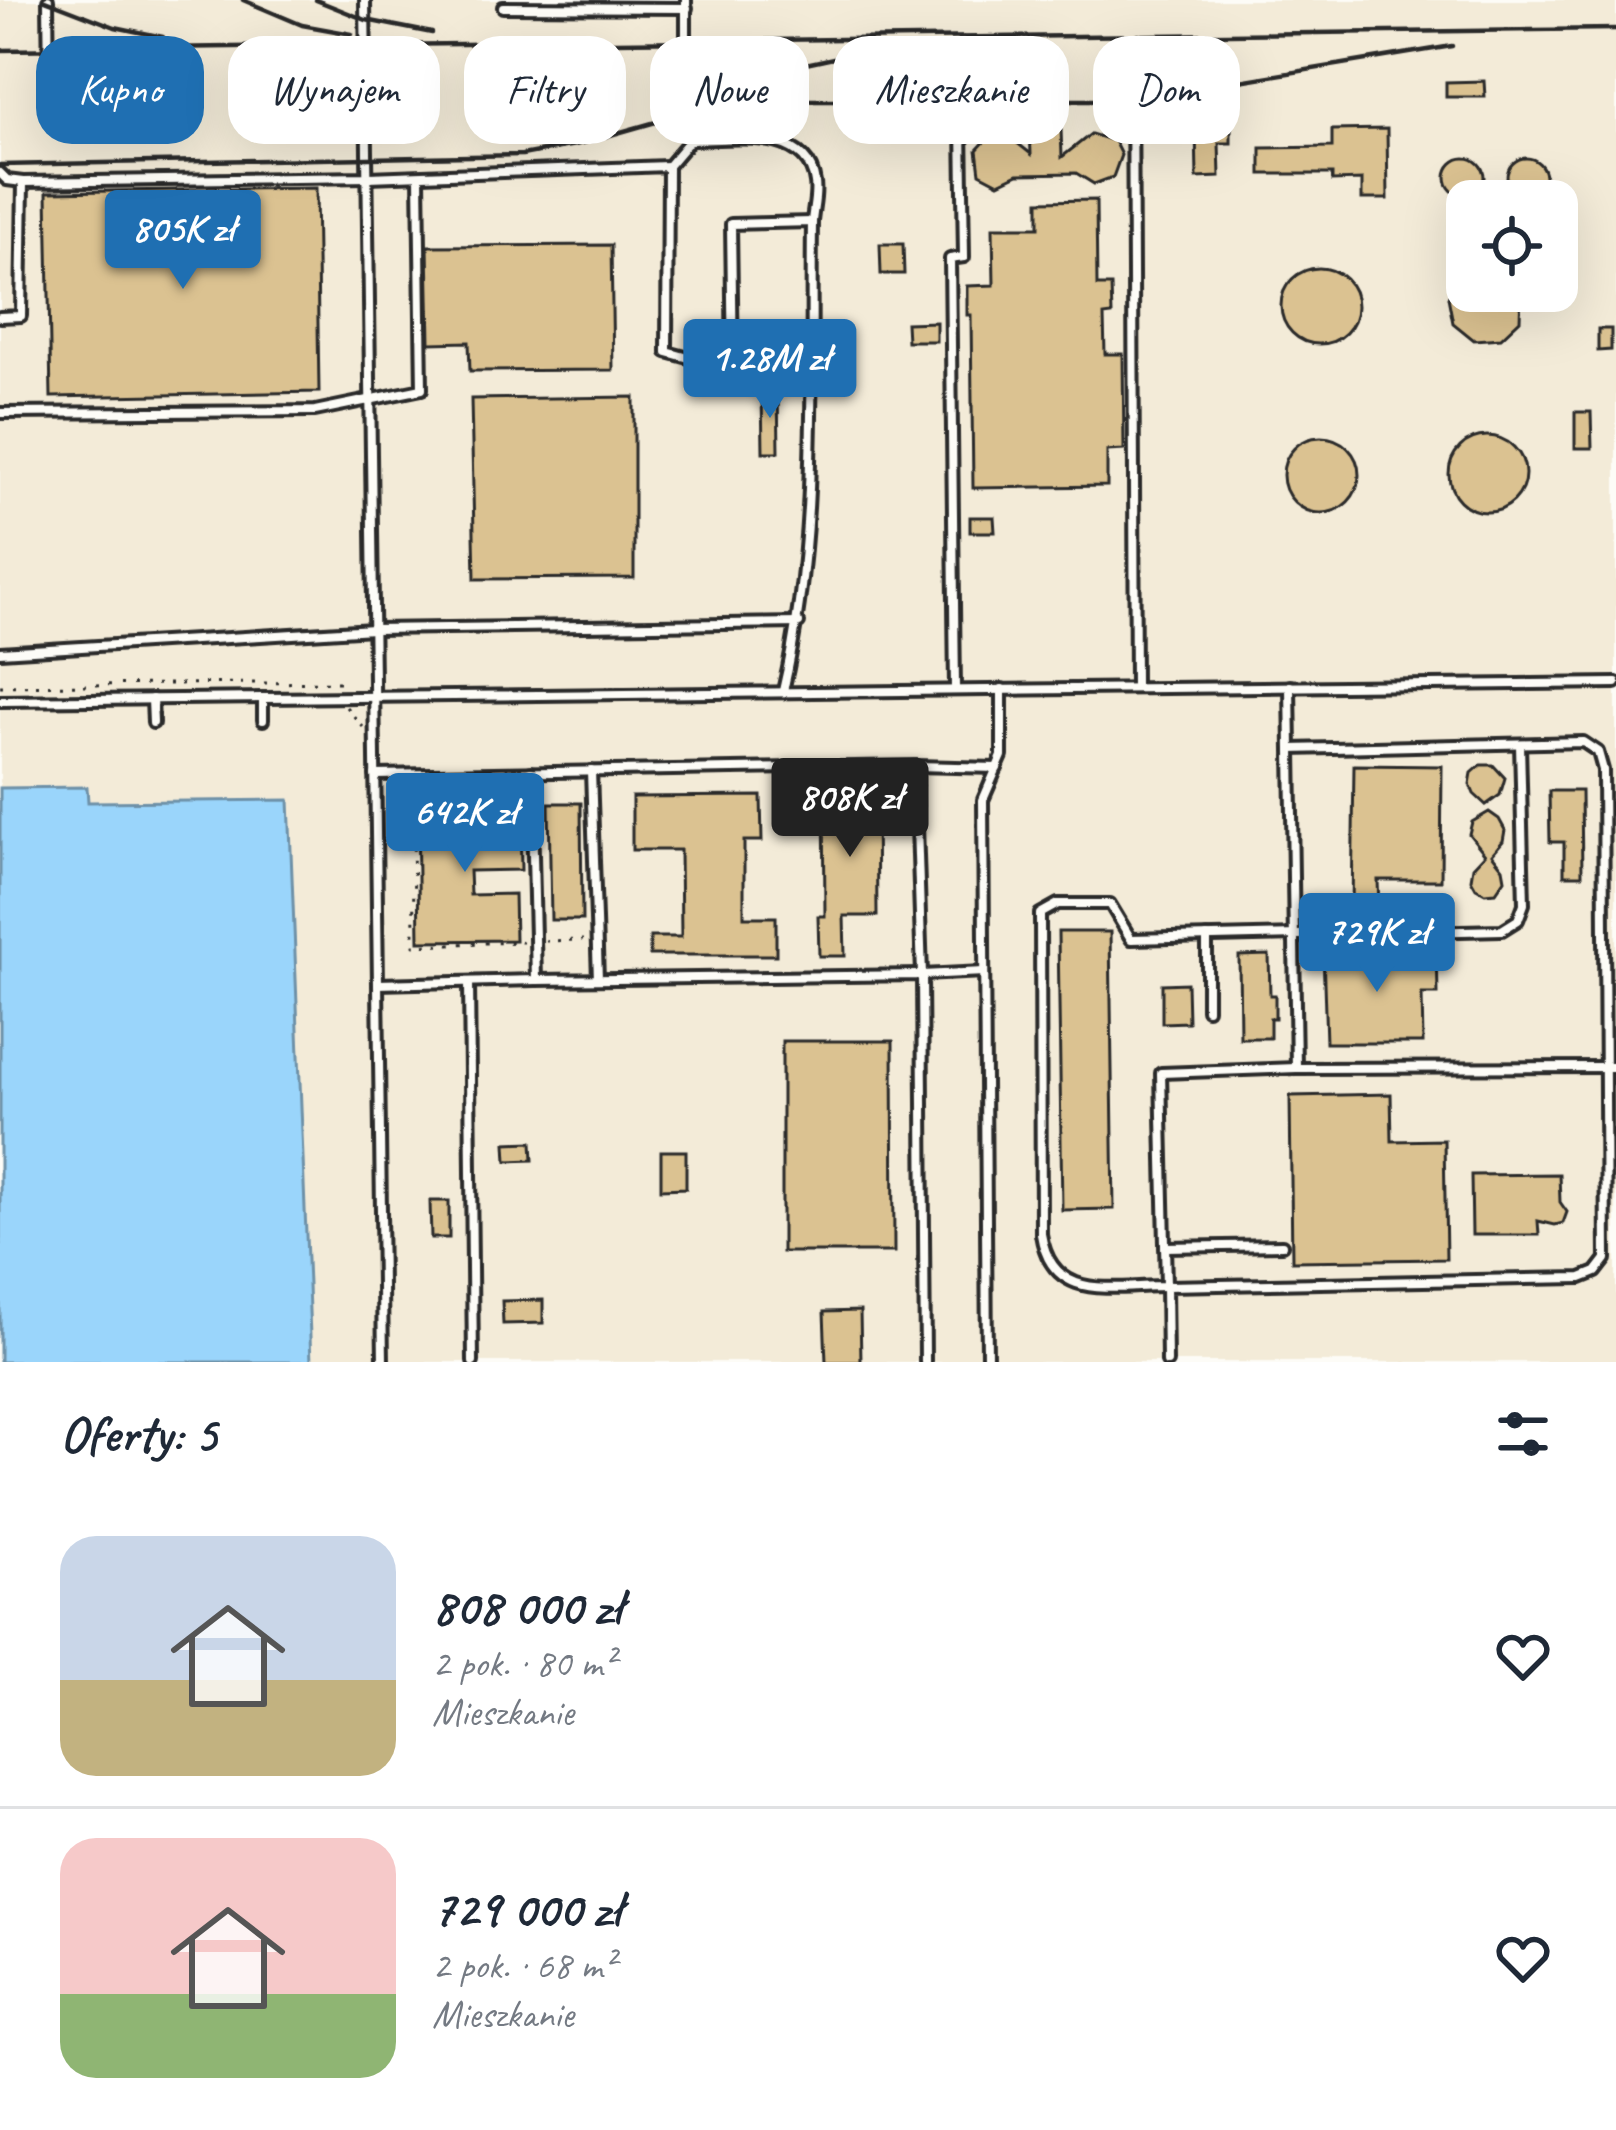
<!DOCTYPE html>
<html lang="pl">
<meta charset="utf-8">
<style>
:root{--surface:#fff;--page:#f2f2f3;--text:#1f2937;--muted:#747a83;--line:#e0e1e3;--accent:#1f6fb2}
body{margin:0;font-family:Caveat,sans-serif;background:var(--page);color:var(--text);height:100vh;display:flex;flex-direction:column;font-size:45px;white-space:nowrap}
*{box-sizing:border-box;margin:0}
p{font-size:39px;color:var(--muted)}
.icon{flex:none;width:66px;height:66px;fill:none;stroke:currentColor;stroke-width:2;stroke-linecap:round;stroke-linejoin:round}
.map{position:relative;height:1362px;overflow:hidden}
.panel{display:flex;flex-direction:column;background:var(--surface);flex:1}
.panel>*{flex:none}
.guide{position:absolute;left:36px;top:36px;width:1545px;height:108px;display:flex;gap:24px}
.buttons{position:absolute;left:1446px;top:180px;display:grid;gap:24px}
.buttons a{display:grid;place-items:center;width:132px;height:132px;border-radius:24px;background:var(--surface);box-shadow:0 12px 48px #0002;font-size:60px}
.price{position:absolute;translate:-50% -102px;padding:0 27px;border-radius:12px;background:var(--accent);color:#fff;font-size:39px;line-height:78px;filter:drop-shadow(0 3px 6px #0008)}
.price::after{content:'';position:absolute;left:50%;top:72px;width:36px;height:27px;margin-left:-18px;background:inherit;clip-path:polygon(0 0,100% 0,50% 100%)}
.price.active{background:#222;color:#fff}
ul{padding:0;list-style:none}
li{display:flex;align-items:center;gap:36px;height:300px;padding:0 60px}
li+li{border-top:3px solid var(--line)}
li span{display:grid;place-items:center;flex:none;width:336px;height:240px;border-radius:36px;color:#555}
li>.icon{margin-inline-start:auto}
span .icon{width:144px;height:144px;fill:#fffc;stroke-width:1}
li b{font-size:51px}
h2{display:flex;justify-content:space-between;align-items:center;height:144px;padding:0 60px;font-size:51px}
.pill{padding:0 42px;border-radius:36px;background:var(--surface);box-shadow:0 12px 48px #0002;font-size:42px;line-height:108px}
.pill.active{background:var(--accent);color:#fff}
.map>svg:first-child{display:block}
.built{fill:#f3ebd8;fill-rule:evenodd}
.water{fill:#9ad5fb;stroke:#6e91a8;stroke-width:3}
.building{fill:#dbc291;stroke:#2b2b2b;stroke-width:3}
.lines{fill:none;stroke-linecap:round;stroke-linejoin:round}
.service-casing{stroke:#2b2b2b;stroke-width:16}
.path{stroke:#2b2b2b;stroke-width:3;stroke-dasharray:3 9;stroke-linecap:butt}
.service{stroke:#fdfcf7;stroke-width:8}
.rail{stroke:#2b2b2b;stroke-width:4.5}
</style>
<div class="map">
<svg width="1616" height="1362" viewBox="0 0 1616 1362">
<rect width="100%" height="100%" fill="#fdfcf7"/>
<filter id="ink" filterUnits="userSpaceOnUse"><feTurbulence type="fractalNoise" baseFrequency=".00833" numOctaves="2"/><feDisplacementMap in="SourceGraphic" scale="24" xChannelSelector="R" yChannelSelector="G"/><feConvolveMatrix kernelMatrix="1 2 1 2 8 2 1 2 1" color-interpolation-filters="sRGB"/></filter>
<g filter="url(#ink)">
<path class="built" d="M0,0H1616V1362H0ZM1467,201H1557V291H1467Z"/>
<path class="water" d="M87,787L88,802L289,800L311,1362H0V788Z"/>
<g class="building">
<path d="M1484,81L1485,97H1446V82Z"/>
<path d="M1231,127V143H1219L1220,177L1197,178L1196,128Z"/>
<path d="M1061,129L1062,157L1091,134L1114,141L1121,155L1113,177L1094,184L1076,173L1018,174L999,183L980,173L977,150L988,138H1011L1031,154L1030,130Z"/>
<path d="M1387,129L1388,199H1362V180L1332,181V174H1261V148L1332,147V130Z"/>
<circle cx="1465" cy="177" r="19"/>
<circle cx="1526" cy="177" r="19"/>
<path d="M316,188L319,392L51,397L47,192Z"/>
<path d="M1096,200L1097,286H1111L1112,315L1104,316L1105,354H1123L1124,450L1107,451V486L973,488L971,315H967V286L994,285L993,227H1039V201Z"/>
<path d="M880,244H903L904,274H881Z"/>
<path d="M611,245L613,370L470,371L469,342L430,343L428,246Z"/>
<circle cx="1319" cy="306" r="38"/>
<path d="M1467,269V291H1521L1520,320L1501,338L1474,340L1453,323L1448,297L1455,281Z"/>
<path d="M936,322V341H907L906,323Z"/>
<path d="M1598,329H1611V350L1598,351Z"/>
<path d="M762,390H778L779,452H763Z"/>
<path d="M634,397V578L475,579L471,399Z"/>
<path d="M1575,412H1591L1592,448H1575Z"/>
<circle cx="1487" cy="474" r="38"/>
<circle cx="1321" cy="475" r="38"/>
<path d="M970,517H994L995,532H970Z"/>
<path d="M1354,765L1442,766L1441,880H1378L1379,908H1352Z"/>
<path d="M1481,765H1493L1505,778L1500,795L1486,805L1474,794L1470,784L1472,773Z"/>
<path d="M824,788H902V803H876L877,916H844L845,956H819L818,916H825Z"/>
<path d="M1549,791H1581L1582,875H1564V842H1550Z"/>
<path d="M761,796L762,841H744V917H776V955H650V937H681L680,850H632V797Z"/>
<path d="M549,803H581L582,920H551Z"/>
<path d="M512,812V822H520L521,870L469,871L470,895L514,894L515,940L419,941L417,813Z"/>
<path d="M1489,812L1499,819L1505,830L1503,841L1492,854L1503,868L1505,879L1496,892L1485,893L1476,888L1471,879L1473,867L1485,854L1469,834L1472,822Z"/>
<path d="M1058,932H1110L1114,1209L1062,1210Z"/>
<path d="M1437,951L1438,994H1422L1423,1043H1326L1323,952Z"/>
<path d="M1269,955L1270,995H1275V1018H1270V1038H1240L1239,956Z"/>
<path d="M1187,983L1188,1022L1162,1023V984Z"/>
<path d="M782,1041H893L894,1252H782Z"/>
<path d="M1391,1094L1392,1141L1444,1140L1446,1259L1292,1261L1290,1096Z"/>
<path d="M532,1142L533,1160L507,1161L506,1143Z"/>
<path d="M661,1151H686V1188L661,1189Z"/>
<path d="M1559,1174L1560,1202L1567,1212L1563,1223L1555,1225L1538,1221L1539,1235H1472L1471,1175Z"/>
<path d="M430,1201H449V1238H431Z"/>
<path d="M543,1300V1323L503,1324L502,1301Z"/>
<path d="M860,1311L861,1362H826L824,1312Z"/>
</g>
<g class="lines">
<defs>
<g id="service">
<path d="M48,0L49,79"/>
<path d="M365,0L383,1362"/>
<path d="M686,0V106L690,140C729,140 808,126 815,183C817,195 813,209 812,222"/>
<path d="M503,7L687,8"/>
<path d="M1132,65L1135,687"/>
<path d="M668,166L690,140"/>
<path d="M0,173L7,180L23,182"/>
<path d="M0,317L21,316L23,182L369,177L668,166L667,352L733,370L731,224L812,222C810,379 819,538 783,691"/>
<path d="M0,413L315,411L422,389L419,176"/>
<path d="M0,652L373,629L799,623"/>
<path d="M1290,686L1296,1068L1616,1067"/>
<path d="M955,689L950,259L964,257L962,126L1026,122"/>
<path d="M263,698V720"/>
<path d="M152,699L153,723"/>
<path d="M0,701L1616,683"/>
<path d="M591,771L598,979"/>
<path d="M375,775L915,766"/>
<path d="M1207,937V1009"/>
<path d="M984,972L922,975L915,766L997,768"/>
<path d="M536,980L922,975L925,1362"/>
<path d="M469,982L473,1362"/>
<path d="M378,984L536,980L531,772"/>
<path d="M1296,1068L1161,1073L1166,1286C1112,1286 1052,1303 1041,1234L1040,914L1058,904H1110L1131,939L1502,930L1518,920L1524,904L1520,744"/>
<path d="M1165,1247L1282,1245"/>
<path d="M987,1362L983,800L1002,756V689"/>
<path d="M1167,1362L1166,1286L1581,1278L1596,1272L1606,1259L1603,770L1598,752L1583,742L1291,749"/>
</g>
</defs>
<use href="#service" class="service-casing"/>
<g class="path">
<path d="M0,686L343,682L344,686"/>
<path d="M346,707L363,727"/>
<path d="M407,789L413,803L414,945L523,942"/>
<path d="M545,941L583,940"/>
</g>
<use href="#service" class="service"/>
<g class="rail">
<path d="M45,0L115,27L163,37"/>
<path d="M243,0L302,25L352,34"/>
<path d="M316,0L366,20L432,33"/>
<path d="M0,50L1616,29"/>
<path d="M705,98L787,68L866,51"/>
<path d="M0,165L522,155L575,145L691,112L765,100H1097L1167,93L1452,46"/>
</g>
</g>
</g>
</svg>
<div class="buttons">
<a><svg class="icon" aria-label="locate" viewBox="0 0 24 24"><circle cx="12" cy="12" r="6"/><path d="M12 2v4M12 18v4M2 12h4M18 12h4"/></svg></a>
</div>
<b class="price" style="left:183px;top:292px">805K zł</b>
<b class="price" style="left:770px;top:421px">1.28M zł</b>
<b class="price active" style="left:850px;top:860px">808K zł</b>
<b class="price" style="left:465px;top:875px">642K zł</b>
<b class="price" style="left:1377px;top:995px">729K zł</b>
<div class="guide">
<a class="pill active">Kupno</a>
<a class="pill">Wynajem</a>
<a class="pill">Filtry</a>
<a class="pill">Nowe</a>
<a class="pill">Mieszkanie</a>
<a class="pill">Dom</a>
</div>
</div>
<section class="panel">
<h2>Oferty: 5<svg class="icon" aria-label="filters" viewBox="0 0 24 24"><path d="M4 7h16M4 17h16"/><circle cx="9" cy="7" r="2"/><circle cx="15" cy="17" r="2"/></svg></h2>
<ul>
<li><span style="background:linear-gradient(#c9d6e8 60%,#c2b280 0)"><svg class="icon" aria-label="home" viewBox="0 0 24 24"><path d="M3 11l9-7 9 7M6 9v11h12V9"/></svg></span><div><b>808 000 zł</b><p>2 pok. · 80 m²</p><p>Mieszkanie</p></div><svg class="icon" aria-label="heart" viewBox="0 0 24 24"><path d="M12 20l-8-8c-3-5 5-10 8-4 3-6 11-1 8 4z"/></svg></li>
<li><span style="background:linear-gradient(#f6c9c9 65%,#8fb573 0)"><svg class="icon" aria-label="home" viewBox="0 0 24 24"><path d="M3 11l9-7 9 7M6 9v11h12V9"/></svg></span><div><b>729 000 zł</b><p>2 pok. · 68 m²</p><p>Mieszkanie</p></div><svg class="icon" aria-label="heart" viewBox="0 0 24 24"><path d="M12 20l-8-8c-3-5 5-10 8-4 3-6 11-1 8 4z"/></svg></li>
</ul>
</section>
